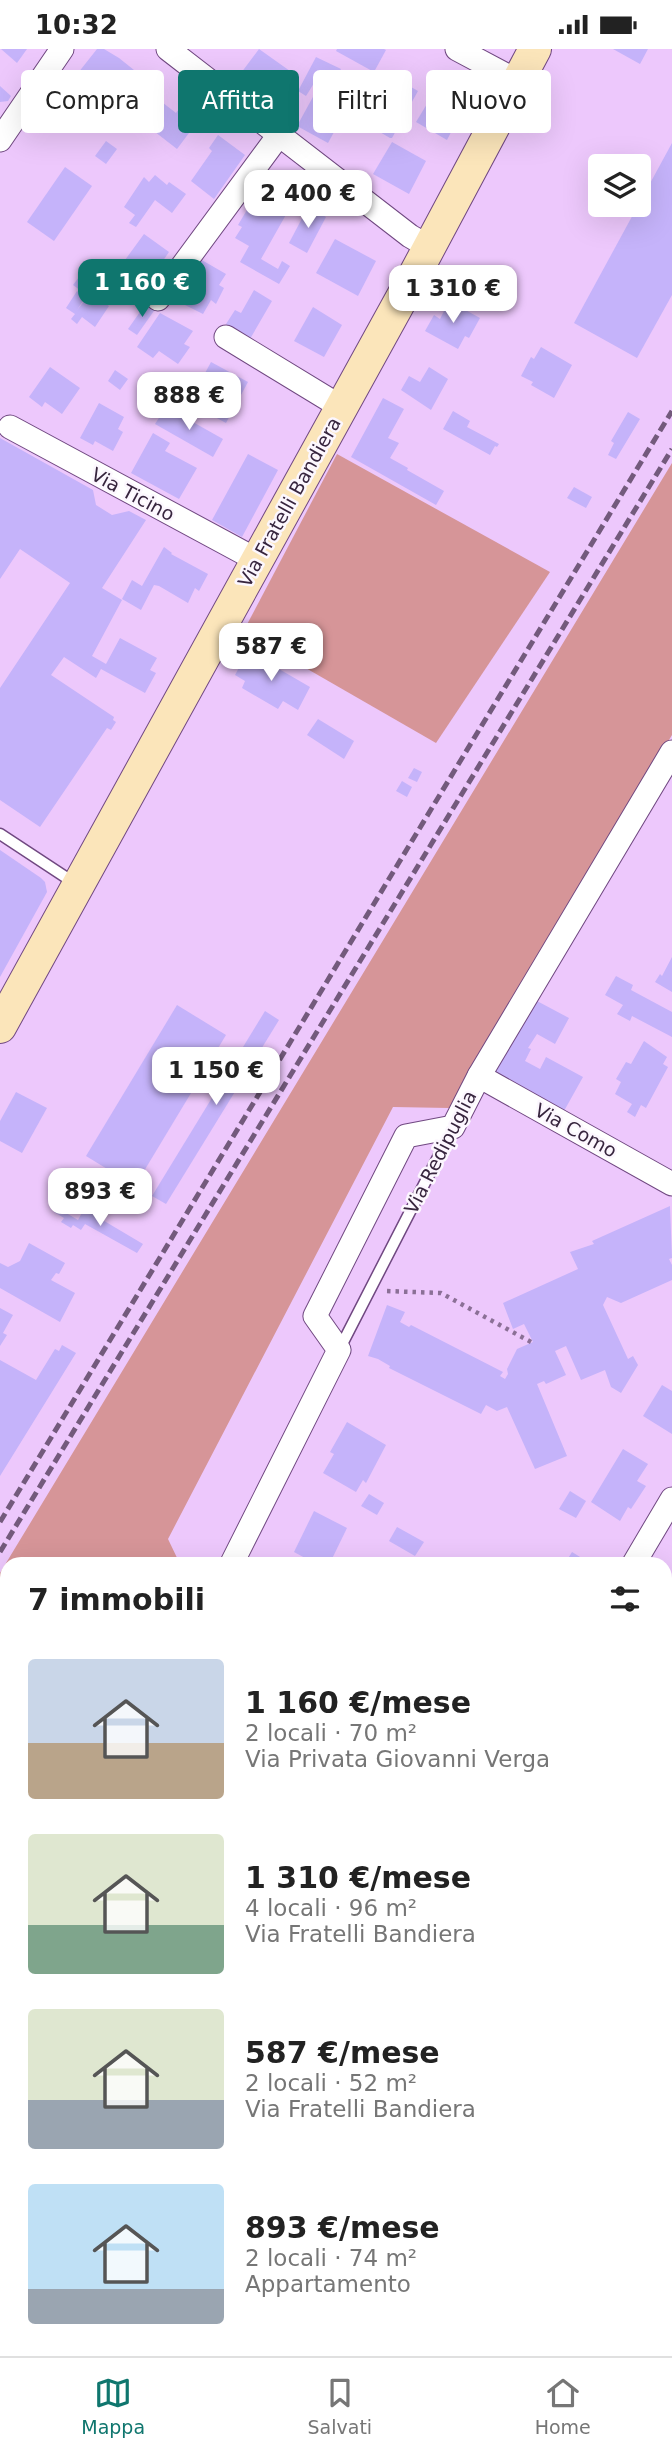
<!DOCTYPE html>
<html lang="it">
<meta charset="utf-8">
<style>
:root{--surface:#fff;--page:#f6f6f6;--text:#222;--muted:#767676;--line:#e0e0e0;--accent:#0f766e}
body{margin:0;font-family:"DejaVu Sans",sans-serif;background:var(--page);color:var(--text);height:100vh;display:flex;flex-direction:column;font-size:26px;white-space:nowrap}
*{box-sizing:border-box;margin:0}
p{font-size:23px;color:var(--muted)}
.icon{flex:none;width:38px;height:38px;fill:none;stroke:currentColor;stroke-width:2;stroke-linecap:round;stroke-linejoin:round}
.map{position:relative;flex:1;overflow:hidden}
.sheet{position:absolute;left:0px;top:1508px;width:672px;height:800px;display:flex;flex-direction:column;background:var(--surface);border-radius:21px 21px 0 0;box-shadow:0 7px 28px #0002}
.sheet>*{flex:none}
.banner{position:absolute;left:21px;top:21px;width:630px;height:63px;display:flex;gap:14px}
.controls{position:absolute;left:588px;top:105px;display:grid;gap:14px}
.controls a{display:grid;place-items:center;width:63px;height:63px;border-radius:7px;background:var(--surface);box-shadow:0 7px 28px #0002;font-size:35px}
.price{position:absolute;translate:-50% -60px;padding:0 16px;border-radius:14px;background:#fff;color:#222;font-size:23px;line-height:46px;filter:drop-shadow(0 2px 4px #0008)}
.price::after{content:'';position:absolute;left:50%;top:42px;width:21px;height:16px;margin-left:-10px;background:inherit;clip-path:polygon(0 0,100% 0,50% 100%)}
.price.active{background:var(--accent);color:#fff}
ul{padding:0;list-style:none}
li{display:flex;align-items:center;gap:21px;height:175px;padding:0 28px}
li span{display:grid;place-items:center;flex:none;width:196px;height:140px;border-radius:7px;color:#555}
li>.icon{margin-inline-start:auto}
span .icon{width:84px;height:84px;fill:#fffc;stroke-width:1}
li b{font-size:30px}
h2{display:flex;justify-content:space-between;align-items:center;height:84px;padding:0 28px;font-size:30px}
.tag{padding:0 24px;border-radius:7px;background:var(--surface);box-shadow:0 7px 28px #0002;font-size:24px;line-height:63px}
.tag.active{background:var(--accent);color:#fff}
.status{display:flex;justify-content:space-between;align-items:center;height:49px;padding:0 35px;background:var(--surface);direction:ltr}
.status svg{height:19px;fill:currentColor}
.menu{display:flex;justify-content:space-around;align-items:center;height:98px;border-top:2px solid var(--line);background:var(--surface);font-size:19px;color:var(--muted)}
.menu a{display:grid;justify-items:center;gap:4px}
.menu .active{color:var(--accent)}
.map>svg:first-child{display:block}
.green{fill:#d69598}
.building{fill:#c5b3fa}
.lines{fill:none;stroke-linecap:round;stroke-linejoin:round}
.lane-casing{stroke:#704881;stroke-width:13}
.street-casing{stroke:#704881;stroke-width:25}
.secondary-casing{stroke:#704881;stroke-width:34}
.path{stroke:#8b7096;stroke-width:4.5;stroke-dasharray:3.5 5;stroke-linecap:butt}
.lane{stroke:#fff;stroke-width:10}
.street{stroke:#fff;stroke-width:23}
.secondary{stroke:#fbe5ba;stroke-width:32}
.rail{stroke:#735a7c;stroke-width:5;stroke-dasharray:10 5;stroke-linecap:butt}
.labels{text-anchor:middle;stroke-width:5;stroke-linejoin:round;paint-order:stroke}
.street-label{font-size:19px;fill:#37253e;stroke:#fcf7fe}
</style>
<div class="status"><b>10:32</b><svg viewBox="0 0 49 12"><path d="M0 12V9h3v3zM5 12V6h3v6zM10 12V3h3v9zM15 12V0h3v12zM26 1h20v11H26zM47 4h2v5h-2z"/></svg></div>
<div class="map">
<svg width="672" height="2307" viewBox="0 0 672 2307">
<rect width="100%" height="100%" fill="#edc8fc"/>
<g class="green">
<path d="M337,405L550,523L436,694L243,583Z"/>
<path d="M672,414V686L449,1059L393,1058L168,1490L180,1515L7,1516V1542L0,1538V1524Z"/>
</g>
<g class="building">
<path d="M1,0H27L17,14Z"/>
<path d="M97,0H104L119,9L134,21L114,53L109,56L107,55L89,78L62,58L64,54L63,53L81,31L77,27L78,24Z"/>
<path d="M259,0L290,22L274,43L258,30L255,35L241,24Z"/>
<path d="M337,0H384L386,1L374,23L336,2Z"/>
<path d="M613,0H648L640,15Z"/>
<path d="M316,8L341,20L330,39L316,31L306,47L298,42Z"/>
<path d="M444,27L471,44L447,91L416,73Z"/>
<path d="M404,34L418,42L392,89H390L378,82Z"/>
<path d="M0,37L11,47L8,52L0,53Z"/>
<path d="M314,46L345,63L328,94L297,77Z"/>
<path d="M158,50L176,64L181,57L195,68L185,81L189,84L177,100L141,72Z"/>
<path d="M218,86L245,106L214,150L191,132L212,102L209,99Z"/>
<path d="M106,92L117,100L106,115L95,107Z"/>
<path d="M392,93L426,112L409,145L373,125Z"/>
<path d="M672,94V246L637,309L574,274Z"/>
<path d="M65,118L92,137L54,192L27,173Z"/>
<path d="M272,125L303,143L296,157L292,155L261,210L278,220L282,212L290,217L279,235L240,213L249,197L235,189L242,178L238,176L254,149L258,151Z"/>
<path d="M155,126L167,136L169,133L186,145L172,164L155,151L136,178L129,174L135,166L124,158L144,128L149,133Z"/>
<path d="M308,158L326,168L307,204L289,194Z"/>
<path d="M144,185L169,203L160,216L164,219L155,232L125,211Z"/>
<path d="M335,190L376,212L358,247L316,224Z"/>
<path d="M200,210L226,225L219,236L224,239L216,255L211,251L203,265L177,252Z"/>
<path d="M82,224L97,235L90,244L109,257L95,278L82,268L77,275L71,270L75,265L66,259L77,242L85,249L77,261L88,247L73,236Z"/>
<path d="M254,241L272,252L250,290L226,275L235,261L241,264Z"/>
<path d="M449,252L480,269L469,289L465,287L458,300L425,282L434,266L440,270Z"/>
<path d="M147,253L156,259L137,286L128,280Z"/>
<path d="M313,258L342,276L324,308L294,292Z"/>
<path d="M160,264L193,282L184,295L190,298L178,315L159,302L153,309L137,298Z"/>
<path d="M541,298L572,316L554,349L531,336L533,333L521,327L531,308L534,310Z"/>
<path d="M211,313L248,333L226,374L189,354Z"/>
<path d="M50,318L80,339L62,365L45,353L42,358L29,348Z"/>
<path d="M429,318L448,330L431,361L401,341L409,327L420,333Z"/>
<path d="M115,321L128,330L120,341L108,332Z"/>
<path d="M383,349L404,360L388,389L399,394L390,409L408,419L407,421L444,442L436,456L351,408Z"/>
<path d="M99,354L124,368L118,380L123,383L113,402L95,392L93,396L80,389Z"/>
<path d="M166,358L223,390L213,408L155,375Z"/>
<path d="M453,362L470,372L467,378L499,395L497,398L495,397L490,406L443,380Z"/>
<path d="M628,363L640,370L616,410L608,406L614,394L611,392Z"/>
<path d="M153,384L170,394L165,402L197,419L179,450L131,424Z"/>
<path d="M0,389L93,441L96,456L112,466L129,462L146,471L102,539L122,551L92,607L106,615L120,589L157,609L150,621L156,624L145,644L101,620L96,629L64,608L51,626L114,668L113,671L116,673L111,681L107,679L40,778L0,751V639L70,534L20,500L0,530Z"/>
<path d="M248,405L278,421L242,488L212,471Z"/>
<path d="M574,438L592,448L586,459L567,449Z"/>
<path d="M164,498L172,504L171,505L208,525L199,542L195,539L188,554L159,537L154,536L141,561L122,550L132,531L142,537Z"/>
<path d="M248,602L310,638L298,661L283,652L278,660L242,639L245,632L235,626Z"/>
<path d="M318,670L354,692L344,710L307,686Z"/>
<path d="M414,719L422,723L417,733L408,729Z"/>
<path d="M402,732L412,738L407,748L396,742Z"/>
<path d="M0,801L41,829L45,833L47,843L0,928Z"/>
<path d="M672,908V943L655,933L660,925L662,927Z"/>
<path d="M616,927L633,936L631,941L672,963V988L632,967L630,972L617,965L623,956L605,946Z"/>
<path d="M537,952L569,969L555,995L537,985L528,999L531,1000L525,1012L540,1020L546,1008L583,1028L564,1062L495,1023Z"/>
<path d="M177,956L226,986L135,1137L86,1107Z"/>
<path d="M265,962L279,971L166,1155L152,1147Z"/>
<path d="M644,992L667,1008L663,1015L668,1018L647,1057L646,1059L641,1056L635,1068L627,1063L632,1055L615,1045L621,1033L616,1030L626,1013L631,1015Z"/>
<path d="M16,1043L47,1059L22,1104L0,1092V1072Z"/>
<path d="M670,1157L672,1209L669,1210L672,1216V1231L621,1254L607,1248L603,1256L628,1310L633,1307L638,1316L621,1344L611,1338L605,1321L581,1331L566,1297L555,1302L566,1326L546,1335L544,1332L537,1335L567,1407L535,1420L507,1358L497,1362L486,1356L481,1365L389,1319L390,1317L378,1310L368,1307L387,1256L405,1263L400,1273L409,1278L411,1276L503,1323L500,1327L505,1330L508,1325L507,1320L517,1300L533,1293L524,1275L513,1280L503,1254L578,1220L570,1203L594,1195L592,1192Z"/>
<path d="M56,1158L78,1171L84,1160L143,1195L137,1204L85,1175L81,1181L73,1176L71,1179L61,1173L64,1169L54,1163Z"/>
<path d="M29,1194L65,1214L59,1225L56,1224L51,1231L75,1244L60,1273L0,1239V1214L8,1218L20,1212Z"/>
<path d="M0,1259L13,1266L3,1284L7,1286L0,1297Z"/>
<path d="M62,1296L76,1304L0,1427V1311L36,1331L55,1300L59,1302Z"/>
<path d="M662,1336L672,1342V1385L643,1367Z"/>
<path d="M347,1373L386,1396L366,1434L363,1431L356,1443L323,1424L334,1405L330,1403Z"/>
<path d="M623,1400L648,1415L637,1432L646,1437L631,1460L628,1458L620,1472L591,1453Z"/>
<path d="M570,1442L586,1452L576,1469L559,1460Z"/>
<path d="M369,1445L384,1454L377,1466L361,1457Z"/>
<path d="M314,1462L347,1479L329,1516H318L294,1503Z"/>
<path d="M397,1478L424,1493L415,1507L389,1492Z"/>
<path d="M572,1503L585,1511L587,1509L597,1516H564Z"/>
<path d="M0,1610L7,1614V1733L0,1745Z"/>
<path d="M672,1707V1760L665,1755V1719Z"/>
<path d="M672,1777V1801L665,1796V1789Z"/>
<path d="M0,1888L6,1892L7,1897L0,1913Z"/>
<path d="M665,1910L672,1915V1943L669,1947L665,1944Z"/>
<path d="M0,1960L7,1964V2005L0,2000Z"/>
<path d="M0,2034L7,2039V2070L0,2083Z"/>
<path d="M666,2034L672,2038V2104L665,2099V2089L667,2085L665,2084Z"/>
<path d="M666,2122L672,2126V2152L665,2147Z"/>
<path d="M7,2159V2211L0,2206V2169Z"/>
<path d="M665,2185L672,2190V2198L667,2206L670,2208L665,2216Z"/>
<path d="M102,2301H137L146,2307H98Z"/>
<path d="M232,2301H274L268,2307H240Z"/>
<path d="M301,2301H339L335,2307H300L298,2306Z"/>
<path d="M548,2301H575L571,2307H545Z"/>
</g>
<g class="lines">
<defs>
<g id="lane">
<path d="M0,785L76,835"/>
<path d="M339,1301L453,1079"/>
<path d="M665,2248L672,2238"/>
<path d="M626,2307L630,2301"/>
</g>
<g id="street">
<path d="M168,0L410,187L429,198"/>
<path d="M457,0L517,32"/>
<path d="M0,91L62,0"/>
<path d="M158,250L279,86"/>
<path d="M226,288L341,358"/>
<path d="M10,378L257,511"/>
<path d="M479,1027L672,1135"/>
<path d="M231,1516L339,1301L315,1267L406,1087L453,1078L479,1027L672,703"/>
<path d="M633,1516L672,1450"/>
<path d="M665,1670L672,1658"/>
<path d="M0,1937L7,1925"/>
<path d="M67,2307L71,2301"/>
<path d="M282,2307L286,2301"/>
<path d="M468,2307L472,2301"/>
</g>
<g id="secondary">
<path d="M0,978L415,225L535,0"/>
<path d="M0,1554L7,1559"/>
<path d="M665,1992L672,1997"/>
</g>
</defs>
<use href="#lane" class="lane-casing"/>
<use href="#street" class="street-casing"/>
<use href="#secondary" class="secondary-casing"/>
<path class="path" d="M387,1242L441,1244L531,1293"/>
<use href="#lane" class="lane"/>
<use href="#street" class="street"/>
<use href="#secondary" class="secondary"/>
<g class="rail">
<path d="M0,1473L672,362"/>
<path d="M0,1503L672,400"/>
</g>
</g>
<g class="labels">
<g class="street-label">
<text transform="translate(133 445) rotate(28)" y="7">Via Ticino</text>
<text transform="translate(289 453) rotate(-61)" y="7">Via Fratelli Bandiera</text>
<text transform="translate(576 1081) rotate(29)" y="7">Via Como</text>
<text transform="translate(440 1103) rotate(-63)" y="7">Via Redipuglia</text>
</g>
</g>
</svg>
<div class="controls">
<a><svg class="icon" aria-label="layers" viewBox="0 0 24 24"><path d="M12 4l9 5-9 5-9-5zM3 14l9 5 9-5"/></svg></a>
</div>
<b class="price" style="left:308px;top:181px">2 400 €</b>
<b class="price active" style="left:142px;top:270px">1 160 €</b>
<b class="price" style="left:453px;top:276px">1 310 €</b>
<b class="price" style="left:189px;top:383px">888 €</b>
<b class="price" style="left:271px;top:634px">587 €</b>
<b class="price" style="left:216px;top:1058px">1 150 €</b>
<b class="price" style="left:100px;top:1179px">893 €</b>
<div class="banner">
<a class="tag">Compra</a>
<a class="tag active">Affitta</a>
<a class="tag">Filtri</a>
<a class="tag">Nuovo</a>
</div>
<section class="sheet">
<h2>7 immobili<svg class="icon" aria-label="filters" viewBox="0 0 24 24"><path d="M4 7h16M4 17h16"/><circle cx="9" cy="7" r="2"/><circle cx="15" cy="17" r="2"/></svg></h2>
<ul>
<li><span style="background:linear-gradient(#c9d6e8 60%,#b9a48a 0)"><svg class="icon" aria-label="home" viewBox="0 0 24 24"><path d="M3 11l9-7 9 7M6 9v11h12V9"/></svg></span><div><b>1 160 €/mese</b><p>2 locali · 70 m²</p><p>Via Privata Giovanni Verga</p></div></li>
<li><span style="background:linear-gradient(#dfe7d0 65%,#7fa58c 0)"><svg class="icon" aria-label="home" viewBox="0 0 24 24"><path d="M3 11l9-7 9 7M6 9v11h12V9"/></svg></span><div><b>1 310 €/mese</b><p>4 locali · 96 m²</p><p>Via Fratelli Bandiera</p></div></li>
<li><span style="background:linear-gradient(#dfe7d0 65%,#9aa5b1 0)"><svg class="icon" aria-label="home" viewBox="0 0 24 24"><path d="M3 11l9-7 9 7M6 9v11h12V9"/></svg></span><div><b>587 €/mese</b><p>2 locali · 52 m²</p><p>Via Fratelli Bandiera</p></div></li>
<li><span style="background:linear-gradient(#bfe0f5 75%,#9aa5b1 0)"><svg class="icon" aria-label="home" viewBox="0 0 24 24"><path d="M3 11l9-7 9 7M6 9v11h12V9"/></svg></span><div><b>893 €/mese</b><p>2 locali · 74 m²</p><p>Appartamento</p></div></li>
</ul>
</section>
</div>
<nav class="menu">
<a class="active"><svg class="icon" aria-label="map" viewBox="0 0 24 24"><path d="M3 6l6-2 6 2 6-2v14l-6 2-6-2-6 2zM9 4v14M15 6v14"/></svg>Mappa</a>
<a><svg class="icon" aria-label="saved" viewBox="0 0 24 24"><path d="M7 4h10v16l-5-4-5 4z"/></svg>Salvati</a>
<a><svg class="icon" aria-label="home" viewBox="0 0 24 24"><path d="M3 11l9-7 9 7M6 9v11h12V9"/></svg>Home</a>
</nav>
